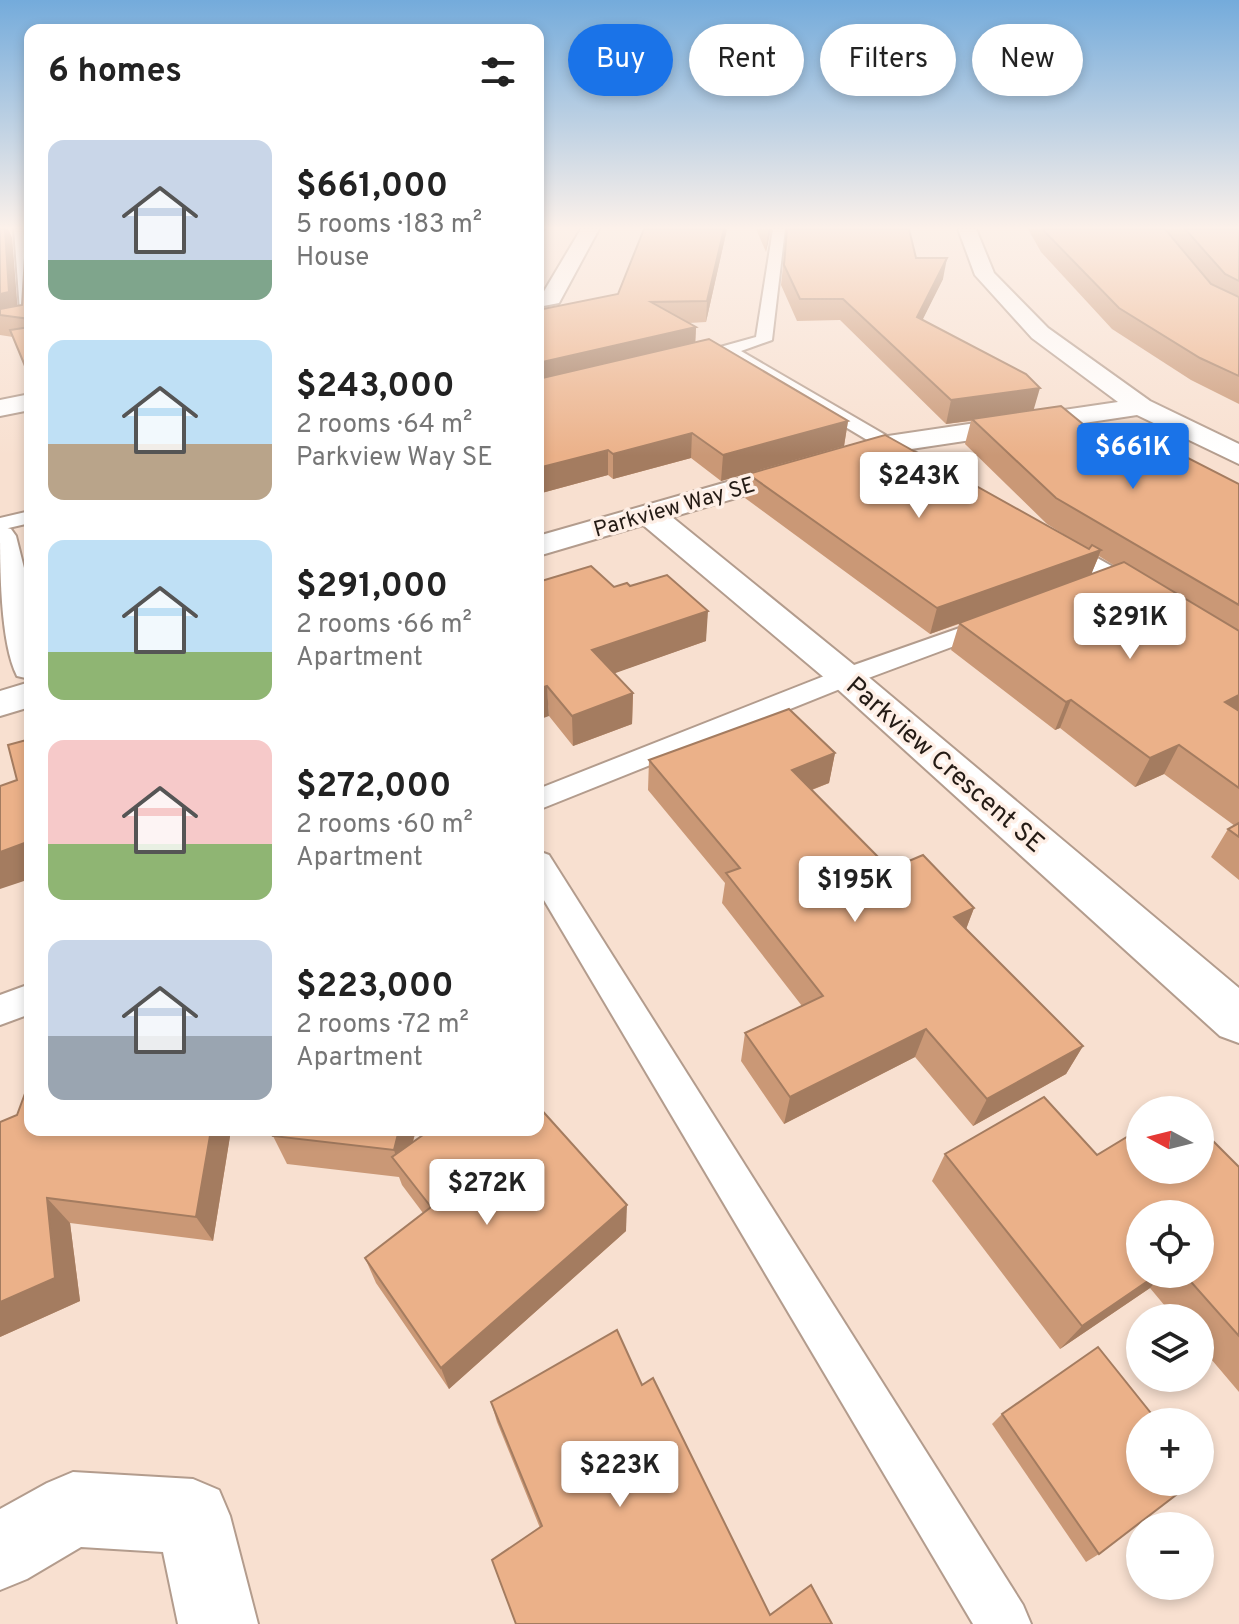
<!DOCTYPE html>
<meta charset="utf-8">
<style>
:root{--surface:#fff;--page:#f2f2f2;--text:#222;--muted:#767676;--accent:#1a73e8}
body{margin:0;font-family:Overpass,sans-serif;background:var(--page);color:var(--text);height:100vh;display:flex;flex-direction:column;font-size:30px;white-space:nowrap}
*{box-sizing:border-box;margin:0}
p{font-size:26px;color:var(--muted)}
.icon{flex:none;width:44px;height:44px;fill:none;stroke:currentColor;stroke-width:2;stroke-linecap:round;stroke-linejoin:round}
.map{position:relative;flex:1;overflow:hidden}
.side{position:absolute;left:24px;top:24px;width:520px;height:1112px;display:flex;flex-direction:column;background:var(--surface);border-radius:16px;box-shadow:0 4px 12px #0003}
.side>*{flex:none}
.guide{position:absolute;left:568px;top:24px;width:550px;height:72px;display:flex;gap:16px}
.needle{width:52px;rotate:277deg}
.fabs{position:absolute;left:1126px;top:1096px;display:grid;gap:16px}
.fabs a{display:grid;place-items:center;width:88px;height:88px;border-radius:50%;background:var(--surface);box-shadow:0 4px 12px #0003;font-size:40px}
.price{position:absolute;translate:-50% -68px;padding:0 18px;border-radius:8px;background:#fff;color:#222;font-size:26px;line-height:52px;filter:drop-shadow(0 2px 4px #0008)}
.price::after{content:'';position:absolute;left:50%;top:48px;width:24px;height:18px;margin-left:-12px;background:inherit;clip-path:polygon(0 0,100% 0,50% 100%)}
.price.on{background:var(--accent);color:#fff}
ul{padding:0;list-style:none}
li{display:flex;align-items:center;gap:24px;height:200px;padding:0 24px}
li span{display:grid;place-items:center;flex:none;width:224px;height:160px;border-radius:16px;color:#555}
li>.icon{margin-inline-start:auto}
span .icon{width:96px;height:96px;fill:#fffc;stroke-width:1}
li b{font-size:34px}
h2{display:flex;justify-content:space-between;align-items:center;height:96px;padding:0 24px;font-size:34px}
.pill{padding:0 28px;border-radius:36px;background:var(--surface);box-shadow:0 4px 12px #0003;font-size:28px;line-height:72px}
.pill.on{background:var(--accent);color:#fff}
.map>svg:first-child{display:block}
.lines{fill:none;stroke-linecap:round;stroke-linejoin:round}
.lane-casing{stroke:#b39c8d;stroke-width:4}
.street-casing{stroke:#b39c8d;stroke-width:4}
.lane{fill:#fff;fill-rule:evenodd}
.street{fill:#fff;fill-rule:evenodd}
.wall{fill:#ca9876;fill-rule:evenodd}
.shaded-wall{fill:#a47c60}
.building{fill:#ebb189;stroke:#a47c60;stroke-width:2}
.labels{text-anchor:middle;stroke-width:7;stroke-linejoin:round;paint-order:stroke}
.far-street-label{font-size:22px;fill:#241b15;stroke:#feefe6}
.street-label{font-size:26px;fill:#241b15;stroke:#feefe6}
</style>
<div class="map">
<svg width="1239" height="1624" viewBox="0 0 1239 1624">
<rect width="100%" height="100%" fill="#f8e0d0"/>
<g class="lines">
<defs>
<g id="lane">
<path d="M14,229H26L30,262L28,316L20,311Z"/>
<path d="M773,229H785L772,340L741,351L918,454L921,458L918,462H904L725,355L719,357L711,352L713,349L756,337Z"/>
<path d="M30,511V523L0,530V518Z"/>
<path d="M1060,537L1147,586L1151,591L1147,596H1131L1052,549L1049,544L1052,539Z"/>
<path d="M991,617L1000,619L1003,624L1000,629L855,683L538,810V789L837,671Z"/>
<path d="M538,851L549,855L1023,1605L1031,1624H973L538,890Z"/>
<path d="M30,984V1014L0,1025V995Z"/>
</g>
<g id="street">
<path d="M581,229H599L559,303L538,307V295L543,293Z"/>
<path d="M958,229H976L994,273L1048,328L1150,401L1239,444V464L1137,415L891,452L672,517L859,669L1239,988V1043L1220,1036L833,685L643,525L538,556V536L888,436L1118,402L1032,338L975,275Z"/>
<path d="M30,394V410L0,416V400Z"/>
<path d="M0,526L11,529L16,536L30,592V679L17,676C0,643 0,566 0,526Z"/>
<path d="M30,682V707L0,716V691Z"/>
<path d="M73,1472L193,1479L219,1490L230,1516L258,1624H178L163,1552L81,1547L27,1579L0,1590V1509L47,1483Z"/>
</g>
</defs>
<use href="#lane" class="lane-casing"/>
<use href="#street" class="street-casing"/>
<use href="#lane" class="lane"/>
<use href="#street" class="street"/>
</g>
<g class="wall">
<path d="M0,229H8L12,238L17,306L22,305L26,241L30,229V378L13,337L0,335Z"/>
<path d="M727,229L706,322L689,323L696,327L695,343L848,421L844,446L721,481L691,458L613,479L608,475L538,494V310L618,294Z"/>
<path d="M756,229H771L766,252Z"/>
<path d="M787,229L916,258L943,279L922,320L1033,410L1106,443L1123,444L1239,484V880L1211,857L1228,829L1235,826L1164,774L1135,787L1060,728L1055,730L951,650L959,624L930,634L745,498L748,474L1081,545L1047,524L965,444L971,421L946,424L840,320L797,321L781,285ZM1099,556L1115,566L1091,574Z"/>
<path d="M1028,229H1239V404L1191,380L1112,329L1041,252Z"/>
<path d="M538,582L614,587L706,641L614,673L633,693L632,724L573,746L549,716Z"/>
<path d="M835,753L829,783L812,790L890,869L974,908L966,929L1083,1046L1066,1074L973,1126L915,1057L784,1124L741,1061L745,1033L802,1006L722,903L725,883L648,790L649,760Z"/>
<path d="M17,1115L231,1130L213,1241L70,1223L80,1301L0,1337V1122Z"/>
<path d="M275,1130H416L413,1142L626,1231L449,1389L376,1283L365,1258L423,1213L402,1185L399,1177L287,1164L273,1136Z"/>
<path d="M945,1154L1097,1155L1239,1167V1392L1200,1346V1318H1175L1150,1288L1060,1349L932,1181ZM1200,1214V1274H1140Z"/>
<path d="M642,1385L770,1615L516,1624L540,1528L497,1422L491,1402Z"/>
<path d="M1002,1414L1099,1554L1086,1562L992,1424Z"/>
</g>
<g class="shaded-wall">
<path d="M5,229H8L12,238L18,313L0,315V294Z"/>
<path d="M538,229H546L538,241Z"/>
<path d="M724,229H727L706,322L707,301Z"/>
<path d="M769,229H771L766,252L768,232Z"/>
<path d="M947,258L943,279L913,339L917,317Z"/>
<path d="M696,327L695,349L538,387V363Z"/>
<path d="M1040,388L1033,412L946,424L951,400Z"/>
<path d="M848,421L844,446L721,481L723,455Z"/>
<path d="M692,433L691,458L613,479V454Z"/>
<path d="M608,450V475L538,494V468Z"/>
<path d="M1101,550L1091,575L930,634L937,608Z"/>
<path d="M708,611L706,641L593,681L592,650Z"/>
<path d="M547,686L549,716L538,720V689Z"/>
<path d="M633,693L632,724L573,746L572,716Z"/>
<path d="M1239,695V716L1225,702Z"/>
<path d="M1071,700L1060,728L1055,730L1066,702Z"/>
<path d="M1179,745L1164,774L1135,787L1150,758Z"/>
<path d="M835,753L829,783L787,799L792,770Z"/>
<path d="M30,841V879L0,889V852Z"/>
<path d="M974,908L963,937L954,917Z"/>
<path d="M926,1029L915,1057L784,1124L790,1097Z"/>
<path d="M1083,1046L1066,1074L973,1126L987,1099Z"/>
<path d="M211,1130H231L213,1241L196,1217Z"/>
<path d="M399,1130H416L404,1173L399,1166L394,1150Z"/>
<path d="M47,1198L70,1223L80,1301L0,1337V1302Z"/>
<path d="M627,1205L626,1231L449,1389L441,1368Z"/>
<path d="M1158,1274H1163L1150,1288L1060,1349L1082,1326Z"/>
</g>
<g class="building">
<path d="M0,229H5L9,292L0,294Z"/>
<path d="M24,229H30V319L0,315V309L22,305L26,241Z"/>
<path d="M644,229H724L707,301L651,302L696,327L538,363V310L618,294Z"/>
<path d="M787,229H909L916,258H947L917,317L1026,374L1040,388L951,400L843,299H800L784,265Z"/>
<path d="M1043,229H1165L1211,284L1239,297V376L1200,358L1119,308L1046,233Z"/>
<path d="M1185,229H1239V281L1225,274Z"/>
<path d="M30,327V378L10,330Z"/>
<path d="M709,339L848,421L723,455L692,433L613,454L608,450L538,468V379Z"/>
<path d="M1061,406L1106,443L1116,441L1123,444L1149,438L1239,484V605L1056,498L972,419Z"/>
<path d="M885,435L1089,549L1092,545L1101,550L937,608L748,474Z"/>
<path d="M1124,562L1239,631V695L1225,702L1239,711V788L1179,745L1150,758L1071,700L1066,702L959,623Z"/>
<path d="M591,566L614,587L627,583L630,586L667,575L708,611L592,650L633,693L572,716L547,686L538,689V582Z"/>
<path d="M789,709L835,753L792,770L890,869L923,855L974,908L954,917L1083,1046L987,1099L926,1029L790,1097L745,1033L823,996L726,873L740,868L649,760Z"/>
<path d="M30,739V841L0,852V786L17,780L8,745Z"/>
<path d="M1239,823V837L1228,829Z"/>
<path d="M30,1080V1130H211L196,1217L47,1198L55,1278L0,1302V1122L17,1115Z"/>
<path d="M1044,1097L1097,1155L1140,1129V1170H1200V1128L1239,1167V1336L1184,1274H1200V1214H1140V1274H1158L1082,1326L945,1154Z"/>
<path d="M538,1106L627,1205L441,1368L365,1258L431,1207L392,1157L430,1130H538Z"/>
<path d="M1178,1106L1182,1110H1171Z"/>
<path d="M275,1130H399L394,1150L273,1136Z"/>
<path d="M617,1330L642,1385L653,1378L770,1615L811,1585L832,1624H516L492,1560L542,1526L491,1402Z"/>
<path d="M1098,1347L1158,1422H1140V1482H1193L1099,1554L1002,1414Z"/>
</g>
<linearGradient id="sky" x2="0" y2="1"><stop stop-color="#74abdb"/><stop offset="0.5" stop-color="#fcf1ea"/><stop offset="1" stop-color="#fcf1ea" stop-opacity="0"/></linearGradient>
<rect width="1239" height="456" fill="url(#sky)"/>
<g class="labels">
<g class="far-street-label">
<text transform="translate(674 506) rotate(-16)" y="8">Parkview Way SE</text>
</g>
<g class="street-label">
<text transform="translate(946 764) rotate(41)" y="9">Parkview Crescent SE</text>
</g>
</g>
</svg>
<div class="fabs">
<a><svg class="needle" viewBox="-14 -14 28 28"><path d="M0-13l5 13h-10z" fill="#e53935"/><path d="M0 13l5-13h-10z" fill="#767676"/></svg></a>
<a><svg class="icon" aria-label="locate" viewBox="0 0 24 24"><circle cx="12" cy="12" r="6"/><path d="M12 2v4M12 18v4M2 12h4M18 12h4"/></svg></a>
<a><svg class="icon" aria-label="layers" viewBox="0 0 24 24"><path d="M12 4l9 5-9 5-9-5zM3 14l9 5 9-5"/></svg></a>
<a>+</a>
<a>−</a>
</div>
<b class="price on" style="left:1133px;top:491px">$661K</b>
<b class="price" style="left:919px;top:520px">$243K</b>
<b class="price" style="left:1130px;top:661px">$291K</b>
<b class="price" style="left:855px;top:924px">$195K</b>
<b class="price" style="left:487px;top:1227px">$272K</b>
<b class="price" style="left:620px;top:1509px">$223K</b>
<div class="guide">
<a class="pill on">Buy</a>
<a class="pill">Rent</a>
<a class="pill">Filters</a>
<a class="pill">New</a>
</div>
<section class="side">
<h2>6 homes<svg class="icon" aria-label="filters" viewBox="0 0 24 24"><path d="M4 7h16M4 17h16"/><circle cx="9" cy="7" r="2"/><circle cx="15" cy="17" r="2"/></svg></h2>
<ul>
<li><span style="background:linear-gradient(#c9d6e8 75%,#7fa58c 0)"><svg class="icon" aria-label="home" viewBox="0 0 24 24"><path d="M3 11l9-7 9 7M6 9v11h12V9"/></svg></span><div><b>$661,000</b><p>5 rooms · 183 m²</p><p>House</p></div></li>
<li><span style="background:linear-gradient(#bfe0f5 65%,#b9a48a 0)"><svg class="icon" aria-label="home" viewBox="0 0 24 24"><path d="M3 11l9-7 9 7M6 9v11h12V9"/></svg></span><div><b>$243,000</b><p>2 rooms · 64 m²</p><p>Parkview Way SE</p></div></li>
<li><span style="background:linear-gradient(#bfe0f5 70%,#8fb573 0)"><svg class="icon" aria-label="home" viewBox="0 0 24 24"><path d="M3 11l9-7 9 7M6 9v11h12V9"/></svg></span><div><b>$291,000</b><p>2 rooms · 66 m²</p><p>Apartment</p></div></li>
<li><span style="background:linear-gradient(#f6c9c9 65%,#8fb573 0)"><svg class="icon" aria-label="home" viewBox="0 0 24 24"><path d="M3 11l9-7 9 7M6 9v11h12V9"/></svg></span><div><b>$272,000</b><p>2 rooms · 60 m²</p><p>Apartment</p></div></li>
<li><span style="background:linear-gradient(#c9d6e8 60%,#9aa5b1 0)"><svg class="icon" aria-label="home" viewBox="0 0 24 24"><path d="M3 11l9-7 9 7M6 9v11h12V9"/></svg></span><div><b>$223,000</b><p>2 rooms · 72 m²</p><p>Apartment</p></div></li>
</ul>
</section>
</div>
